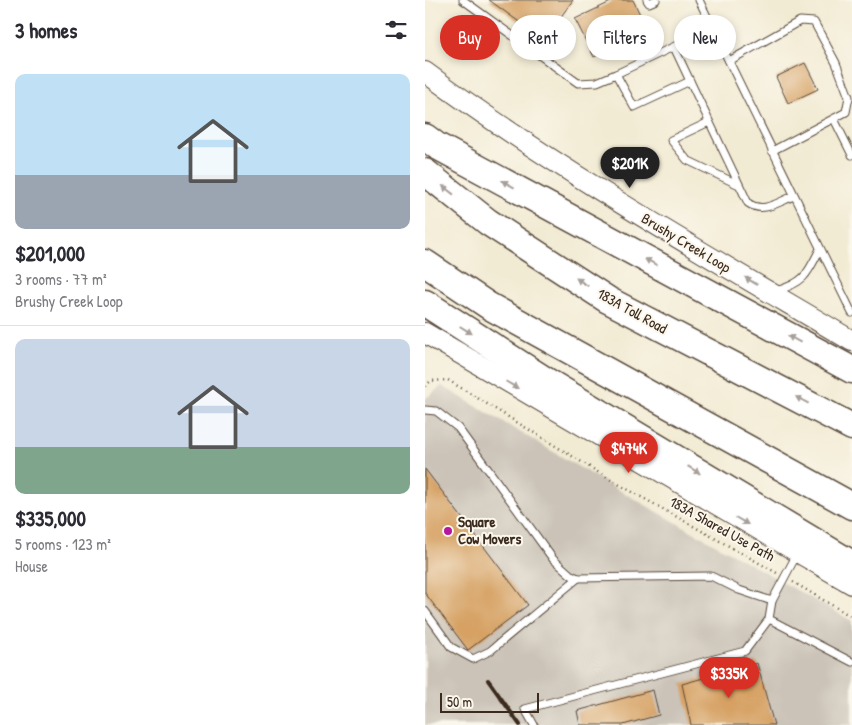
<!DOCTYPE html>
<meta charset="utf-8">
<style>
:root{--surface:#fff;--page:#f2f2f3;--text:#2b2b33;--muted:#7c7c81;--line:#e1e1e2;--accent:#d93025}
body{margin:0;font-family:"Patrick Hand",sans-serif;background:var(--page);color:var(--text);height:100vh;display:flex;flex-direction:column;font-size:19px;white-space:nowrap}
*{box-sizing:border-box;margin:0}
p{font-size:16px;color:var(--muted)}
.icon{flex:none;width:28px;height:28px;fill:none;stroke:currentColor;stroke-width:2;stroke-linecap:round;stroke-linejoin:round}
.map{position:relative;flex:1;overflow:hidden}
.sheet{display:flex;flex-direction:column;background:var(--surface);width:425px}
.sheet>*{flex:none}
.hud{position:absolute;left:15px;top:15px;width:336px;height:45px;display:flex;gap:10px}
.scale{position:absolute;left:15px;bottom:12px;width:99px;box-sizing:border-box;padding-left:5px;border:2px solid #3b2a1e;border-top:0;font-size:14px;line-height:18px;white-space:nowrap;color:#3b2a1e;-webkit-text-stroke:4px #fbf7ec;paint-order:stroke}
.price{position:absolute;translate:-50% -42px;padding:0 11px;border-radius:18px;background:var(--accent);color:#fff;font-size:16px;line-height:32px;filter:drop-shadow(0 1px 2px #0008)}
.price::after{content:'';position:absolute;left:50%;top:30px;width:15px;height:11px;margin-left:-8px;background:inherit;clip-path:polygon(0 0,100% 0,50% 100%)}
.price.selected{background:#222;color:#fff}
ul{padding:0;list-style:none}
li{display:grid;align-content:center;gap:10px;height:265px;padding:0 15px}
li+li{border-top:1px solid var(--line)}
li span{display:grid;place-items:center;height:155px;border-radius:10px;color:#555}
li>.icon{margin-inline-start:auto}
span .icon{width:90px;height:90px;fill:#fffc;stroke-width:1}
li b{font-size:21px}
h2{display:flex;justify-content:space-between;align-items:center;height:60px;padding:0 15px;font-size:21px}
.tag{padding:0 18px;border-radius:22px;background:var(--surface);box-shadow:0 2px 8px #0003;font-size:18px;line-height:45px}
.tag.selected{background:var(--accent);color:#fff}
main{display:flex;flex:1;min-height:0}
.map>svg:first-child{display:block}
.industrial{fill:#cbc3b8}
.building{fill:#d6a163}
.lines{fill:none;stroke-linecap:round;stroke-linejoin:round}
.service-casing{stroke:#564739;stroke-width:9}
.secondary-casing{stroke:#564739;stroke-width:22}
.motorway-casing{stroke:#564739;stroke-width:29}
.path{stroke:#564739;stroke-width:2.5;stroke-dasharray:1 4;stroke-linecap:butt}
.service{stroke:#fff;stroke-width:7}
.secondary{stroke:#fff;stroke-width:20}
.motorway{stroke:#fff;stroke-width:26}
.rail{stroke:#3b2a1e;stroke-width:4}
.oneway{fill:#a79f9a}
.poi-dot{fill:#b5179e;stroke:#fbf7ec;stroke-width:2}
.labels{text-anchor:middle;stroke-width:4;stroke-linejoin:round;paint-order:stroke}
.street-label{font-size:15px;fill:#3b2a1e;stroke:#fbf7ec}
.poi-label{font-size:15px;font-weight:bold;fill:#3b2a1e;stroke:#fbf7ec;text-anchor:start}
</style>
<main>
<section class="sheet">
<h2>3 homes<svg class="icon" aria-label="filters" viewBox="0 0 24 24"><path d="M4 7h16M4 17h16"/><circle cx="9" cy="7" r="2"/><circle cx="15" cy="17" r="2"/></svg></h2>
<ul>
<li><span style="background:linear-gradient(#bfe0f5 65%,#9aa5b1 0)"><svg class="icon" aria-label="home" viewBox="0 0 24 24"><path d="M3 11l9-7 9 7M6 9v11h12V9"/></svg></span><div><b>$201,000</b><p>3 rooms · 77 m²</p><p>Brushy Creek Loop</p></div></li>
<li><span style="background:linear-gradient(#c9d6e8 70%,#7fa58c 0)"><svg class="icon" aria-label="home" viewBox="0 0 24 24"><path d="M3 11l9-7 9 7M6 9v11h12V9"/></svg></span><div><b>$335,000</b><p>5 rooms · 123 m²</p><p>House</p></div></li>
</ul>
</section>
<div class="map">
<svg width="427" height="725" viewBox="0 0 427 725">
<rect width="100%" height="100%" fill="#fbf7ec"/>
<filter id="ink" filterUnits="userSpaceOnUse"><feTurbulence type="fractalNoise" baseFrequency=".02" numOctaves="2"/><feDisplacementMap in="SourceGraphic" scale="10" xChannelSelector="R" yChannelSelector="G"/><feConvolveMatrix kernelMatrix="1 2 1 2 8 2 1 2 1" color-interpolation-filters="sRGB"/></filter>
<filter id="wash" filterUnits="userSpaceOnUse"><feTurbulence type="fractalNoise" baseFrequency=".0096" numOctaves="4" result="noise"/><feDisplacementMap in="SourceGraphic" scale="20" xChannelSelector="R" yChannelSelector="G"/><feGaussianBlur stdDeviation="1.12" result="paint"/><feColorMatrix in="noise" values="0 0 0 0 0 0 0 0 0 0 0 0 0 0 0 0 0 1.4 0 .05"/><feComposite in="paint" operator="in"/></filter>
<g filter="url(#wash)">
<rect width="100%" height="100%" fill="#f2ebd4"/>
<path class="industrial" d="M17,386L181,483L427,621V725H0V399Z"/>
<g id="blocks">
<g class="building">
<path d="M64,0H148L119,40Z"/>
<path d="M190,0H208L223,31L169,57L150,19Z"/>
<path d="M380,63L393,89L363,103L351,77Z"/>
<path d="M0,469L103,605L43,650L0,593Z"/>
<path d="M332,663L349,725H266L257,684Z"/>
<path d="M228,690L234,715L198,725H155L152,711Z"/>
</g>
</g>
</g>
<g filter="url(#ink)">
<use href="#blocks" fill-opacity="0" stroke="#564739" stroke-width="1"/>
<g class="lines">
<defs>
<g id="service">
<path d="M38,0L153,83L172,82L191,74"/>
<path d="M222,0L224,3L231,0"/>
<path d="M274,0L427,313"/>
<path d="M249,47L265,81L209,107L191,74L288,28"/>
<path d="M304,61L375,21L389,22L411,63L424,97L421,112L347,151"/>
<path d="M265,81L323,203C338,214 353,202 369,196"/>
<path d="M409,119L427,155"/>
<path d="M284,122L246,140L262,160L312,184"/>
<path d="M351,291C380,282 382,275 395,249"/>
<path d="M0,410L11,411L33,428L128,559L146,575L153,578L286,576L314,590L347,601"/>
<path d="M372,554L347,601L344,619L427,662"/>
<path d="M0,611L26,647L48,659L65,651L153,578"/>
<path d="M109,725L100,709L320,651L344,619"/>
</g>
<g id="secondary">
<path d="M0,72C135,172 282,255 427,341"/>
<path d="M0,333L427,584"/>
</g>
<g id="motorway">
<path d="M0,137L12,146L427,370"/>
<path d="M0,172L63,222L183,300L427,427"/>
<path d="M0,263L64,306L427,506"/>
<path d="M0,303L123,382L427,564"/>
</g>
</defs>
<use href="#service" class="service-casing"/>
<use href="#secondary" class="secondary-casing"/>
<use href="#motorway" class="motorway-casing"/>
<g class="path">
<path d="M0,386L6,381L23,380L186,480L352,573"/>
<path d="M368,582L427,617"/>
</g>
<use href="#service" class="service"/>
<use href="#secondary" class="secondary"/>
<use href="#motorway" class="motorway"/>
<path class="rail" d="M63,680L95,725"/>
</g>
<defs><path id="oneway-solid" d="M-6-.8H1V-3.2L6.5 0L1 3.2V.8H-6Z" transform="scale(1.25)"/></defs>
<g class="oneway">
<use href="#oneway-solid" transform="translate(83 184) rotate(-151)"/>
<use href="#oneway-solid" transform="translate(23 190) rotate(-142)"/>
<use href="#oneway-solid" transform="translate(226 262) rotate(-152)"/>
<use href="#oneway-solid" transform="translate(326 281) rotate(-149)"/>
<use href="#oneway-solid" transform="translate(157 282) rotate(-147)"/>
<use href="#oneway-solid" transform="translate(41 330) rotate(32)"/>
<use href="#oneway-solid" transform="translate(369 339) rotate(-152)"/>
<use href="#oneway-solid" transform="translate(87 385) rotate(30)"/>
<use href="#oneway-solid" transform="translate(377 400) rotate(-152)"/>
<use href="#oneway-solid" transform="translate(269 470) rotate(31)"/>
<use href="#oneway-solid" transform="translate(317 521) rotate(30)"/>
</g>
</g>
<circle class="poi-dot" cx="23" cy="531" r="5"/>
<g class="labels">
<g class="street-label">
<text transform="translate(261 243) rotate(31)" y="5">Brushy Creek Loop</text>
<text transform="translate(207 311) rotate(29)" y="5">183A Toll Road</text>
<text transform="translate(297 529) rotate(29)" y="5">183A Shared Use Path</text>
</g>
<g class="poi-label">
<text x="33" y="527">Square<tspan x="33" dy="17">Cow Movers</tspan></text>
</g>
</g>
</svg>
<div class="scale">50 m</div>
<b class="price selected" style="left:205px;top:189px">$201K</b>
<b class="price" style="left:204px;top:474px">$474K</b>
<b class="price" style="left:304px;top:699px">$335K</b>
<div class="hud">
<a class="tag selected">Buy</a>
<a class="tag">Rent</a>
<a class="tag">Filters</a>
<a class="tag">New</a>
</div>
</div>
</main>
